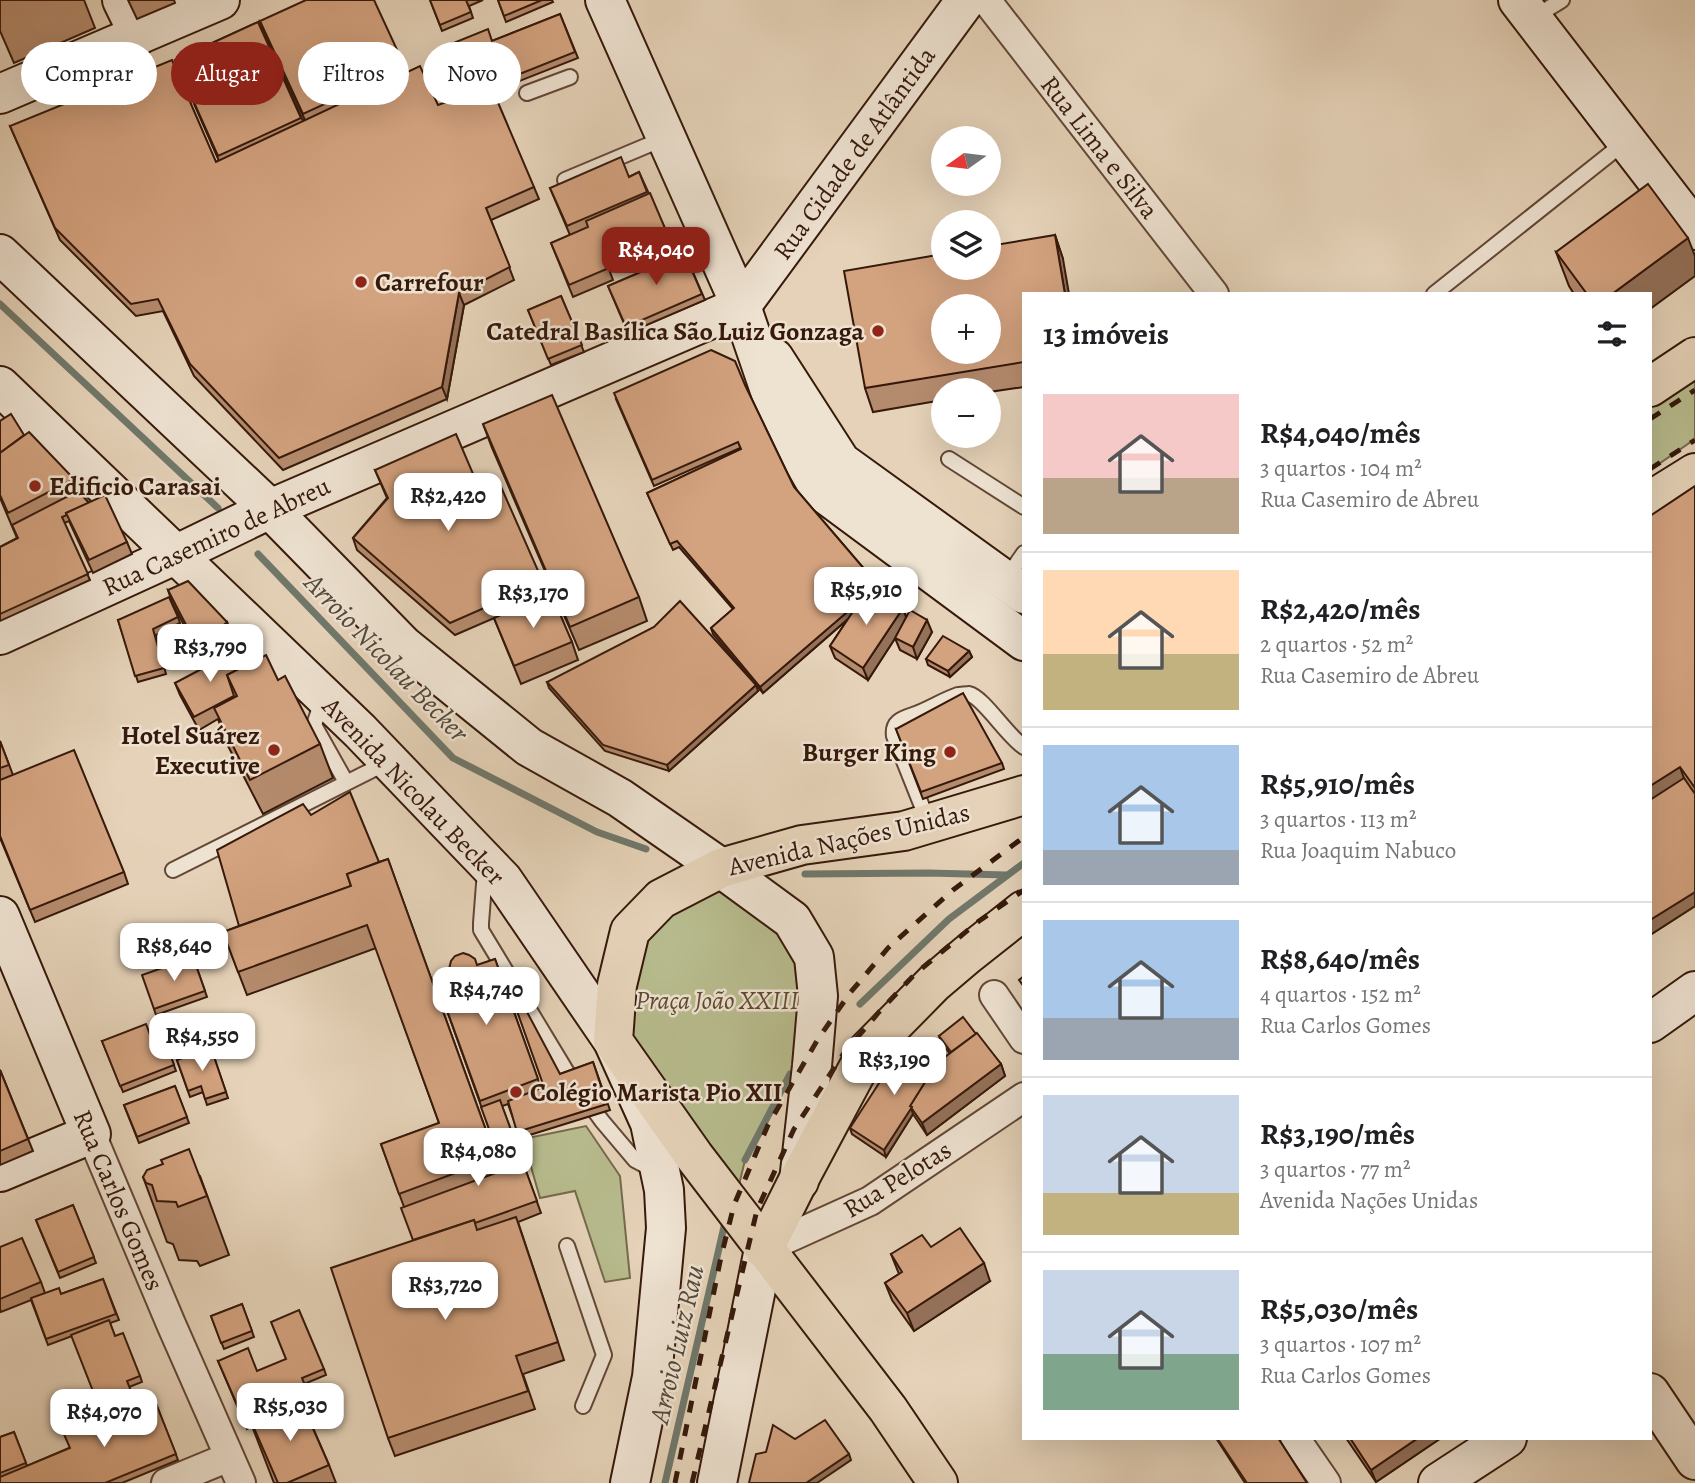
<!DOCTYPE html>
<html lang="pt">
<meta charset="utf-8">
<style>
:root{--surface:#fff;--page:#f6f6f6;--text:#202124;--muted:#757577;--line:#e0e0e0;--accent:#8f2418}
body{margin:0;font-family:Alegreya,serif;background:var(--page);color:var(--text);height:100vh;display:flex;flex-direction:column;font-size:26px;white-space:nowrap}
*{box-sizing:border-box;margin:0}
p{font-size:23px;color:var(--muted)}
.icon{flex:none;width:38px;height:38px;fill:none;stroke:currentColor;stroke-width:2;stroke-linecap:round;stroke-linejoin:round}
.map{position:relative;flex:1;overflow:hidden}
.details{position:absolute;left:1022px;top:292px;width:630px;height:1148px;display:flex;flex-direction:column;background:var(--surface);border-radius:0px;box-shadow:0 7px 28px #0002}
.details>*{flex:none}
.guide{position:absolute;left:21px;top:42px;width:665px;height:63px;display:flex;gap:14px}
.needle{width:46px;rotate:256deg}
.buttons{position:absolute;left:931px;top:126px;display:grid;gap:14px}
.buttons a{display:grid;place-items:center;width:70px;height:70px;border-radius:50%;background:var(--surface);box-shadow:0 7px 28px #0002;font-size:35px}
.price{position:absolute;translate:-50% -60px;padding:0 16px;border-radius:14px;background:#fff;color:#222;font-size:23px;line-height:46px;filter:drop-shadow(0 2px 4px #0008)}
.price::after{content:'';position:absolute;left:50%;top:42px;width:21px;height:16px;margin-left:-10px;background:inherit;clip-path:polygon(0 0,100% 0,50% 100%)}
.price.current{background:var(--accent);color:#fff}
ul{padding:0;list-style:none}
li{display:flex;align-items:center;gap:21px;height:175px;padding:0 21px}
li+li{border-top:2px solid var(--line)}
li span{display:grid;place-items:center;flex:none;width:196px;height:140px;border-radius:0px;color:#555}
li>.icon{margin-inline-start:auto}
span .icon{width:84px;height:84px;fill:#fffc;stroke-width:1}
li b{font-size:30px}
h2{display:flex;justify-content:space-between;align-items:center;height:84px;padding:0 21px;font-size:30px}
.pill{padding:0 24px;border-radius:32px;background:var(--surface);box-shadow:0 7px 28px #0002;font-size:24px;line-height:63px}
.pill.current{background:var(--accent);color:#fff}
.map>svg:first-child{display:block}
.green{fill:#b7bb8d;stroke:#766a4c;stroke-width:2}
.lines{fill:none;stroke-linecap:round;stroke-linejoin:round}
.stream{stroke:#70786b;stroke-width:7}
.lane-casing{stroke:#624736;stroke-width:18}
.street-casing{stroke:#624736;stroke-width:32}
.secondary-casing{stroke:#36190b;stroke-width:42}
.primary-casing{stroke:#36190b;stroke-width:42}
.lane{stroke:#eee2d1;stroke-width:14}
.street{stroke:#eee2d1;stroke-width:28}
.secondary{stroke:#eee2d1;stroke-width:38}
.primary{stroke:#e5d2b8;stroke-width:38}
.rail{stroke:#36190b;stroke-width:5;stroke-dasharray:12 12;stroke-linecap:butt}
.wall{fill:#b58b6d;stroke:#36190b;stroke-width:2}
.shaded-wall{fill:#947159;stroke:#36190b;stroke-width:2}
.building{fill:#d3a27f;stroke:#36190b;stroke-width:2;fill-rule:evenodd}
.poi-dot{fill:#8f2418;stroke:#eee2d1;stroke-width:2.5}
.labels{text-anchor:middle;stroke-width:5;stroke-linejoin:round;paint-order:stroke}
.street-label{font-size:26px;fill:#36190b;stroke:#eee2d1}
.poi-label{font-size:26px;font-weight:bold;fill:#36190b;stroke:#eee2d1;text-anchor:start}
.park-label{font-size:26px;font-style:italic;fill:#5d4a32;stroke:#eee2d1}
.water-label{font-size:28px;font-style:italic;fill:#53493b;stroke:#eee2d1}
</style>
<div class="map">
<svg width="1695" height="1483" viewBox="0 0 1695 1483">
<rect width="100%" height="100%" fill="#e5d2b8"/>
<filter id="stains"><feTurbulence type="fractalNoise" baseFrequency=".00286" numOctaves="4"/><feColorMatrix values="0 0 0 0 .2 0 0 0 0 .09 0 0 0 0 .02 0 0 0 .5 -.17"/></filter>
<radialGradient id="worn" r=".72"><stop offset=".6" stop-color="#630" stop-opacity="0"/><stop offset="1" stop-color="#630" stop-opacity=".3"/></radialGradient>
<g class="green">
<path d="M1695,375V439L1650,470V403Z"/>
<path d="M721,868L792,920L813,1049L790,1074L745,1160L733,1210L613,1041L630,931Z"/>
<path d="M586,1126L620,1176L630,1278L605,1282L575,1191L540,1198L523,1139Z"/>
</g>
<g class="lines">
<g class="stream">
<path d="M0,304L218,508"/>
<path d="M258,554L453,758L597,832L646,849"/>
<path d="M805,874L928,873L1007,875"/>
<path d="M860,1004L949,919L1024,863"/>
<path d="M745,1160L790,1074"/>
<path d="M665,1483L726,1218"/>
</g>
<defs>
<g id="lane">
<path d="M1533,18L1562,0"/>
<path d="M527,93L570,77"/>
<path d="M565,180L665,138"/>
<path d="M1434,294L1625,142"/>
<path d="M949,459L1024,507"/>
<path d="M1006,579L1024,553"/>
<path d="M210,667L254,631"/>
<path d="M322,701L314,725L346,782"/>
<path d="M929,824L894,736C892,722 901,719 913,715C928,710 943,700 958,695C959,695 968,694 969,694C983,697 1008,737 1024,747"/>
<path d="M173,870L388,762"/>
<path d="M485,871L481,923V930L568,1074L602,1121L635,1160L654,1170"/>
<path d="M567,1246L604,1355L583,1406"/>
</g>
<g id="street">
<path d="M986,0L1214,294"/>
<path d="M994,995L1024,1039"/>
<path d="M91,1134L171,1324L241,1483"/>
<path d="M764,1249L870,1201L1024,1097"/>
<path d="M1295,1438L1326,1483"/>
<path d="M166,1483L229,1457"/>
</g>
<g id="secondary">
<path d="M122,0L139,35"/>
<path d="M605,0L741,306L780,420L820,490L1024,641"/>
<path d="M1518,0L1695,230"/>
<path d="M0,94L220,0"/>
<path d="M0,254L270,509L403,645L529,747L620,798L721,868L792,920L814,957L818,996L812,1066L799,1181"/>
<path d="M741,306L966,0"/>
<path d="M774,358L841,462L1024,594"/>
<path d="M0,386L360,731L503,880L613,1041L650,1123L664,1190L666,1228L652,1377L630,1483"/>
<path d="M0,635L177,554L270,509L741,306"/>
<path d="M0,916L91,1134L0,1172"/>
<path d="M1650,1023L1695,991"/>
<path d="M1650,1393L1695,1460"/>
<path d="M717,1483L764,1249"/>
<path d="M1438,1483L1507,1438"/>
</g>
<g id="primary">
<path d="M1650,387L1695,357"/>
<path d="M1650,501L1695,473"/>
<path d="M764,1249L798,1181L868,1050L934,983L967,955L1024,910"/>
<path d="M938,1483L888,1409L694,1156L613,1041L617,985L630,931L661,899L721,868L802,845L904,831L1024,795"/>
</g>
</defs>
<use href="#lane" class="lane-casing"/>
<use href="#street" class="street-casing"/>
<use href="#secondary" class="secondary-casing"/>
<use href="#primary" class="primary-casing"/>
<use href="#lane" class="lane"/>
<use href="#street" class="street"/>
<use href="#secondary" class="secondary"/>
<use href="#primary" class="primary"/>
<g class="rail">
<path d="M1650,419L1695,390"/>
<path d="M1650,469L1695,440"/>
<path d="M675,1483L721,1257L734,1205L768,1125L818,1039L850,993L888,948L953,890L1024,837"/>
<path d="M692,1483L757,1210L794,1129L844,1053L879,1012L915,974L979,921L1024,890"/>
</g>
</g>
<g class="wall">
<path d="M0,0H84L95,28L14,63L0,31Z"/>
<path d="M128,0H174L175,3L137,19Z"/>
<path d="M430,0H483L469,6L473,18L442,31Z"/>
<path d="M498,0H552L553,2L506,22Z"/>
<path d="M560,14L578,58L499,89L489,64L458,77L446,46L492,41Z"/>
<path d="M260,21L405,67L407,72L438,105L534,187L539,199L491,220L514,280L464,305L447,399L283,470L194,376L163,311L136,316L60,240L10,126L216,162L219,161L175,60L258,22L303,121L305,120L265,33Z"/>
<path d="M639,172L667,233L671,245L610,272L613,280L573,297L551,243L570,235L550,188L629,177Z"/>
<path d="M1055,235L1063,259L1024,294V387L989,392V390H943V400L873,412L865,388Z"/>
<path d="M681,245L705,300L628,333L608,286L641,272Z"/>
<path d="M1556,252L1650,294H1574L1569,286Z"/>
<path d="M561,296L584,352L551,365L528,310Z"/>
<path d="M745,385L794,487L878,585L880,591L879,592L903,608L906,617L932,632L917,659L900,650L895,638L868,680L835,658L830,646L847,620L763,693L713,634L711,628L733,609L679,547L673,550L647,493L740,450V448L654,486L616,399Z"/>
<path d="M0,421L24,435L74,479L78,491L127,542L132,554L93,573L69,521L64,523L90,580L0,621V547L17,538L0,498Z"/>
<path d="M483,424L639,597L647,621L579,650L492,448Z"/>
<path d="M375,470L479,488L543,582L547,594L572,642L578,660L521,684L494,618L455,635L357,550L353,538L387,498Z"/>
<path d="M1695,486V906L1650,935Z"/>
<path d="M168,590L227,622L231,634L203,662L172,602Z"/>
<path d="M178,617L180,623L156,635L166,674L138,682L118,620Z"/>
<path d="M969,651L972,657L950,677L928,665L926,659Z"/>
<path d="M247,665L278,680L320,744L333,778L263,814L226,742L218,719L199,730L180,695L175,683Z"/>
<path d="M547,682L758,691L669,771L605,751L549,688Z"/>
<path d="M896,729L1002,763L1004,769L923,799Z"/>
<path d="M0,741L13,775L124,872L128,884L35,922L0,838Z"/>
<path d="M311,815L379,862L388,859L501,1172L504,1170L436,980L495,959L541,1088L544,1087L560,1074L593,1062L610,1110L520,1138L508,1104L502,1106L541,1213L518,1222L564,1360L523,1374L535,1409L395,1456L388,1438L413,1240L404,1207L381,1144L439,1123L376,948L247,995L223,932L239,926Z"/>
<path d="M193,957L207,997L156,1015L154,1009Z"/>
<path d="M976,1034L1001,1064L1005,1076L927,1135L913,1114L886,1157L852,1134L850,1128L950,1054L941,1042L939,1036Z"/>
<path d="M102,1041L154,1045L165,1041L176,1071L123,1092Z"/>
<path d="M211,1048L228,1098L207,1105L203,1092L190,1097L177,1060Z"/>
<path d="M0,1070L33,1151L0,1165Z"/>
<path d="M175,1086L189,1123L139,1143L124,1105Z"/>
<path d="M163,1164L200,1176L229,1255L200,1266L197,1261L179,1260L173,1244L167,1242L143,1177Z"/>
<path d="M73,1205L96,1263L60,1278L36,1220Z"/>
<path d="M0,1247L41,1282L45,1293L61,1294L103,1279L119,1320L110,1323L115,1336L140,1376L142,1382L129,1387L136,1403L153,1396L178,1460L122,1483H0V1437L14,1432L27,1466L69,1448L103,1416L72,1336L48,1345L31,1300L1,1312L0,1309Z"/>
<path d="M931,1247L990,1281L914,1331L892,1300L885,1283L899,1274L891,1254Z"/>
<path d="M242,1304L254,1337L224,1349L211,1316Z"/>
<path d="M218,1361L257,1371L324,1369L326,1375L304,1384L311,1402L303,1405L329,1465L336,1483H274L252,1426L247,1429Z"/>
<path d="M1216,1438H1278L1307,1483H1245Z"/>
<path d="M1346,1438H1441L1376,1482Z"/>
</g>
<g class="shaded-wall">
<path d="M1055,235L1063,259L1069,294H1065Z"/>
<path d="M1688,238L1695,256V276L1650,309V294H1612Z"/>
<path d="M459,293L464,305L447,399L442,387Z"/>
<path d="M878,585L880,591L763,693L760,687Z"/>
<path d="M903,608L907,620L868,680L863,668Z"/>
<path d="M927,620L932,632L917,659L913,647Z"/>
<path d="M227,622L231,634L203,662L199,650Z"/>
<path d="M969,651L972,657L950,677L948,671Z"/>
<path d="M756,685L758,691L669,771L667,765Z"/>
<path d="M1680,767L1688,790L1650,815V786Z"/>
<path d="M1695,892V906L1650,935V920Z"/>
<path d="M1001,1064L1005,1076L927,1135L922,1123Z"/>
<path d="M911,1108L913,1114L886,1157L884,1150Z"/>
<path d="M984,1263L990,1281L914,1331L907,1313Z"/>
<path d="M1418,1438H1441L1376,1482L1371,1470Z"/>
<path d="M849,1454L851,1460L817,1483H806Z"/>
</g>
<g class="building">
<path d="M306,0H374L405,67L303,114L260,21Z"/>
<path d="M430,0H466L471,12L440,25Z"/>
<path d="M498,0H542L504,16Z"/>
<path d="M560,14L575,52L497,83L487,58L455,71L446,46L488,29L492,41Z"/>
<path d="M258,22L301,118L218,156L175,60Z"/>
<path d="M172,60L216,162L420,66L438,105L491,86L534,187L486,208L510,267L459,293L442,387L279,458L190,364L158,299L131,304L55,228L10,126Z"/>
<path d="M621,157L629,177L639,172L647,192L567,226L550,188Z"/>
<path d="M1648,184L1688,238L1612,294H1587L1556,252Z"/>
<path d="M650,193L667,233L605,260L609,268L569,285L551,243L588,227L586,221Z"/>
<path d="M1055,235L1065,294H1024V362L865,388L844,271L943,254V268H989V246ZM943,306H989V352H943Z"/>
<path d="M681,245L702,294L626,327L608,286L641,272L637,264Z"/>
<path d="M561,296L582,345L548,359L528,310Z"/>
<path d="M711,350L735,361L745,385L794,487L878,585L874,589L870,586L860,601L760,687L711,628L734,608L677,541L670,544L647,493L741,449L738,442L652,480L614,393Z"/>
<path d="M552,395L639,597L570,627L483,424Z"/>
<path d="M11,414L24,435L0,453V421Z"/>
<path d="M29,432L74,479L8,513L0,495V453Z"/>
<path d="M456,434L479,488L498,480L543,582L450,623L353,538L388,498L375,470Z"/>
<path d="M1695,486V788L1680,767L1650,786V516Z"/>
<path d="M78,491L89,503L66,513L67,515L62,517L88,574L0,614V547L18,538L12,525Z"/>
<path d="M105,495L127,542L89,560L66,513Z"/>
<path d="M188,581L227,622L199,650L168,590Z"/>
<path d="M870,586L903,608L863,668L830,646Z"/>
<path d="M551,593L572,642L514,666L494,618Z"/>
<path d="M169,597L178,617L153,629L164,668L135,676L118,620Z"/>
<path d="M680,601L756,685L667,765L603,745L547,682L654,627Z"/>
<path d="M910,610L927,620L913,647L895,638Z"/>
<path d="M943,636L969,651L948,671L926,659Z"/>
<path d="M239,649L247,665L227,675L234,696L194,717L175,683Z"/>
<path d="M266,655L278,680L285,676L320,744L250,780L214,708L237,696L227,675Z"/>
<path d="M963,693L1002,763L921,792L896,729Z"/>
<path d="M0,741L9,765L0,768Z"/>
<path d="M74,750L124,872L30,910L0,836V780Z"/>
<path d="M1684,778L1695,794V892L1650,920V800Z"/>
<path d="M350,792L379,862L347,874L351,886L239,926L217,850L303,804L311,815Z"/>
<path d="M388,859L496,1158L399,1194L381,1144L439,1123L367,925L238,972L223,932L351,886L347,874Z"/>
<path d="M463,953L469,955L475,959L477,965L495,959L538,1079L480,1101L436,980L451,975L449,969L451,961L455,956Z"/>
<path d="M193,957L205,991L154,1009L142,975Z"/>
<path d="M1024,976V987L1019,980Z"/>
<path d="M518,995L560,1074L593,1062L607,1104L517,1132L508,1101L544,1087L512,997Z"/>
<path d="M963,1017L976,1034L951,1052L939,1036Z"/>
<path d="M146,1024L154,1045L165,1041L174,1065L120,1086L102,1041Z"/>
<path d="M977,1033L1001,1064L922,1123L910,1106L937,1063Z"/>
<path d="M905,1043L937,1063L910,1106L912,1107L884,1150L850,1128Z"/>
<path d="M211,1048L226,1092L205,1099L201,1086L188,1091L177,1060Z"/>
<path d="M0,1070L28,1139L0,1151Z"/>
<path d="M175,1086L187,1117L137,1137L124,1105Z"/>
<path d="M500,1100L537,1201L475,1223L474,1220L413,1240L401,1208L504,1170L481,1107Z"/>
<path d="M189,1149L207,1196L178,1207L176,1202L157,1201L152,1185L146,1183L143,1177L147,1170L163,1164L161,1160Z"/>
<path d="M73,1205L94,1257L58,1272L36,1220Z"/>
<path d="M516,1217L558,1342L516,1356L528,1391L388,1438L331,1268L474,1220L477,1230Z"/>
<path d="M960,1228L984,1263L907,1313L885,1283L902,1272L891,1254L922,1235L931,1247Z"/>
<path d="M22,1238L41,1282L0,1299V1247Z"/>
<path d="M103,1279L116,1314L46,1339L31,1298L59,1288L61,1294Z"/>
<path d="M242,1304L252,1331L221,1343L211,1316Z"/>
<path d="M299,1310L324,1369L302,1378L309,1395L245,1423L218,1361L248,1348L257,1371L286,1359L271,1322Z"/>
<path d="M109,1320L115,1336L123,1333L140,1376L127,1381L135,1401L102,1414L71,1335Z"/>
<path d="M153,1396L176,1454L105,1483H0V1477L70,1448L63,1432Z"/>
<path d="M300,1399L329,1465L287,1483H278L251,1421Z"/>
<path d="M825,1420L849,1454L806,1483H749L756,1454L766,1452L773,1425L795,1439Z"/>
<path d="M14,1432L26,1463L0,1473V1437Z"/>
<path d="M1217,1438H1278L1307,1483H1247Z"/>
<path d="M1350,1438H1418L1371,1470Z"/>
</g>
<g class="poi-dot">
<circle cx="361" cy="282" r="7"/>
<circle cx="878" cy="331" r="7"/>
<circle cx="35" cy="486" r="7"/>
<circle cx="274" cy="750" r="7"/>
<circle cx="950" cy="752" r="7"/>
<circle cx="516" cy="1092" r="7"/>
</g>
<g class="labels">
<g class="street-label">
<text transform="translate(1100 147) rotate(52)" y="9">Rua Lima e Silva</text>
<text transform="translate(854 153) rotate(-54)" y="9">Rua Cidade de Atlântida</text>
<text transform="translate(216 536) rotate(-25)" y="9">Rua Casemiro de Abreu</text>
<text transform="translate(414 791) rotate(46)" y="9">Avenida Nicolau Becker</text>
<text transform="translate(849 839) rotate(-13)" y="9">Avenida Nações Unidas</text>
<text transform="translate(897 1179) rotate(-32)" y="9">Rua Pelotas</text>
<text transform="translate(119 1200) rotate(67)" y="9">Rua Carlos Gomes</text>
</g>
<g class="poi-label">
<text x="375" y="291">Carrefour</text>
<text x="864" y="340" text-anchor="end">Catedral Basílica São Luiz Gonzaga</text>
<text x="49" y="495">Edificio Carasai</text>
<text x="260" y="744" text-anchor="end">Hotel Suárez<tspan x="260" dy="30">Executive</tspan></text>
<text x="936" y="761" text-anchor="end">Burger King</text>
<text x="530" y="1101">Colégio Marista Pio XII</text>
</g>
<g class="park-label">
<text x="717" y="1009">Praça João XXIII</text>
</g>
<g class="water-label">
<text transform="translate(387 657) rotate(46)" y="10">Arroio Nicolau Becker</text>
<text transform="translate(676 1344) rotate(-77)" y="10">Arroio Luiz Rau</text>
</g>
</g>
<rect width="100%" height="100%" filter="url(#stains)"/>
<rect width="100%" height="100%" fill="url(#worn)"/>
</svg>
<div class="buttons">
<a><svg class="needle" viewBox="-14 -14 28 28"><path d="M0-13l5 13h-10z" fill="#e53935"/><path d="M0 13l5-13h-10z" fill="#757577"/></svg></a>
<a><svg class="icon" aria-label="layers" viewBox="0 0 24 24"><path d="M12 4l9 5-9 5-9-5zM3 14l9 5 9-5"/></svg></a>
<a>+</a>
<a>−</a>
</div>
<b class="price current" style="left:656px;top:287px">R$4,040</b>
<b class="price" style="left:448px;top:533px">R$2,420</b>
<b class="price" style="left:866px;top:627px">R$5,910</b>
<b class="price" style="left:533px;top:630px">R$3,170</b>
<b class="price" style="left:210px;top:684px">R$3,790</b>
<b class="price" style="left:174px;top:983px">R$8,640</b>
<b class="price" style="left:486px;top:1027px">R$4,740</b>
<b class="price" style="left:202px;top:1073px">R$4,550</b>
<b class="price" style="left:894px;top:1097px">R$3,190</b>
<b class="price" style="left:478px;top:1188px">R$4,080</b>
<b class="price" style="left:445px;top:1322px">R$3,720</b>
<b class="price" style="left:290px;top:1443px">R$5,030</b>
<b class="price" style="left:104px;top:1449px">R$4,070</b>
<div class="guide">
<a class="pill">Comprar</a>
<a class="pill current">Alugar</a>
<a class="pill">Filtros</a>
<a class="pill">Novo</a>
</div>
<section class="details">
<h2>13 imóveis<svg class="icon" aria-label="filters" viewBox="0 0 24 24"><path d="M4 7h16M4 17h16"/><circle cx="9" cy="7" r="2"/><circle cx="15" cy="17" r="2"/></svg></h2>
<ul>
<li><span style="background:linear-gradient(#f6c9c9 60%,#b9a48a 0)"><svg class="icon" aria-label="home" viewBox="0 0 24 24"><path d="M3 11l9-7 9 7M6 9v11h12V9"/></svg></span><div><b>R$4,040/mês</b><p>3 quartos · 104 m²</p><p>Rua Casemiro de Abreu</p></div></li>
<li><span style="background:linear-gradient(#ffd9b3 60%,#c2b280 0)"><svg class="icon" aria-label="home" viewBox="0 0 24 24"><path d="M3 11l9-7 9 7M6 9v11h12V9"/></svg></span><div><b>R$2,420/mês</b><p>2 quartos · 52 m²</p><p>Rua Casemiro de Abreu</p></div></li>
<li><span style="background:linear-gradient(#a9c7e8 75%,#9aa5b1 0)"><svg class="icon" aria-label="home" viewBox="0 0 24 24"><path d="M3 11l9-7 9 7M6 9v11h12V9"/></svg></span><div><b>R$5,910/mês</b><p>3 quartos · 113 m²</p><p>Rua Joaquim Nabuco</p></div></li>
<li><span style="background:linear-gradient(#a9c7e8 70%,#9aa5b1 0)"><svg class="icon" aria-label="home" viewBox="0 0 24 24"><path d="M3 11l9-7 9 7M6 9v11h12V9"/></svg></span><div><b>R$8,640/mês</b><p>4 quartos · 152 m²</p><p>Rua Carlos Gomes</p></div></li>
<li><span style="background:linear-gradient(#c9d6e8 70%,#c2b280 0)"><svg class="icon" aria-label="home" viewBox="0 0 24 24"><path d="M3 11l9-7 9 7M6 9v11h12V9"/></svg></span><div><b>R$3,190/mês</b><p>3 quartos · 77 m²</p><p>Avenida Nações Unidas</p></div></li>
<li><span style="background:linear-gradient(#c9d6e8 60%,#7fa58c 0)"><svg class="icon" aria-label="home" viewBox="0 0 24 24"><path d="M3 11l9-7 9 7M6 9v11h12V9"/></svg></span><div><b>R$5,030/mês</b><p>3 quartos · 107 m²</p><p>Rua Carlos Gomes</p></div></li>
</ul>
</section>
</div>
